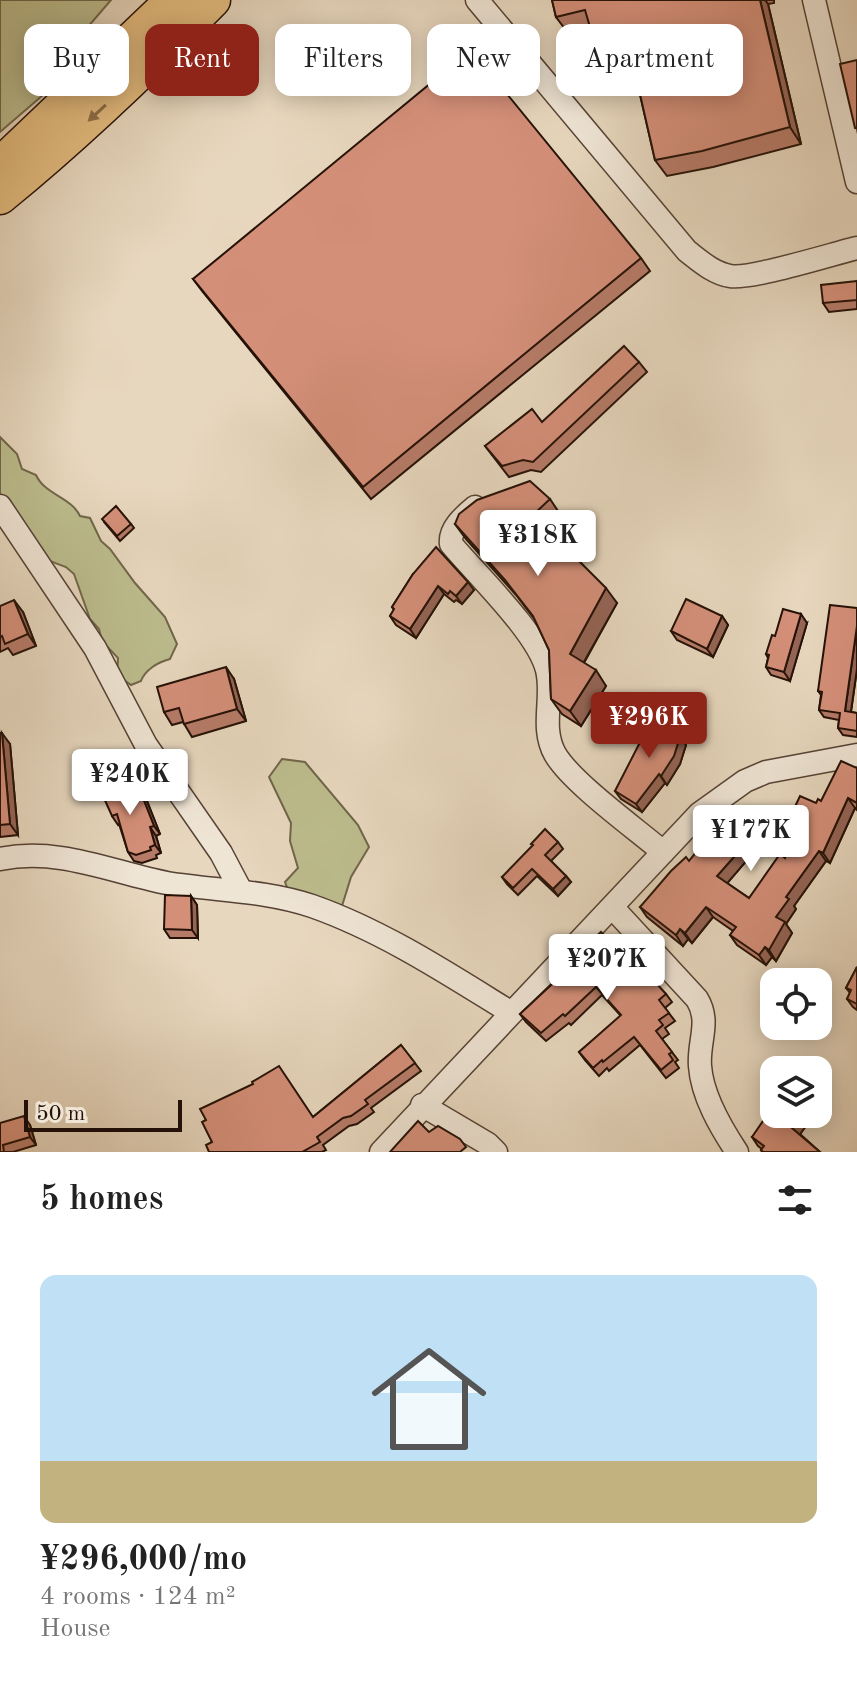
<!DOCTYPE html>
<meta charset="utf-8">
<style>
:root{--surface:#fff;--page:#f6f6f6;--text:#222;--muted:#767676;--line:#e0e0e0;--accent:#8f2418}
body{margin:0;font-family:"Old Standard TT",serif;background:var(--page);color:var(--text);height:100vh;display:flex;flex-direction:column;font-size:30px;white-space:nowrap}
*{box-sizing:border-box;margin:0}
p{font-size:26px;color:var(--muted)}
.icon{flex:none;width:44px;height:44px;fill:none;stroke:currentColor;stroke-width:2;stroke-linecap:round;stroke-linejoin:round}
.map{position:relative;height:1152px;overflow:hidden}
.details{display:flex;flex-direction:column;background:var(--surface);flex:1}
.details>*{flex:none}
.top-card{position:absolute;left:24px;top:24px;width:810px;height:72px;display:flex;gap:16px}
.buttons{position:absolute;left:760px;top:968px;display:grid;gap:16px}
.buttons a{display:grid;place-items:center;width:72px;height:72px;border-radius:16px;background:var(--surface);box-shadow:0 4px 20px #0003;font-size:40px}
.scale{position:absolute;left:24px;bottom:20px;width:158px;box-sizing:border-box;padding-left:8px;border:4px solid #251107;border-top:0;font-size:22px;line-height:28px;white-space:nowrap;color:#251107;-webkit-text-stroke:6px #efe5d5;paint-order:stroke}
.price{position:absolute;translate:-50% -68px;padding:0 18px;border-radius:8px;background:#fff;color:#222;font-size:26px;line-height:52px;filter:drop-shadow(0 2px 4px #0008)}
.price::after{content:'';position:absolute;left:50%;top:48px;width:24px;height:18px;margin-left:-12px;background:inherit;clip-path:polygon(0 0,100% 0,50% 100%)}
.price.on{background:var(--accent);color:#fff}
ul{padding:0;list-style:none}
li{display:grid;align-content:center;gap:16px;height:424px;padding:0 40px}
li+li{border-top:2px solid var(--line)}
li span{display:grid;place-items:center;height:248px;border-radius:16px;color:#555}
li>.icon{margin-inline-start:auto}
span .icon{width:144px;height:144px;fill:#fffc;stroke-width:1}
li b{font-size:34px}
h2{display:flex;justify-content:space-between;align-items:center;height:96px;padding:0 40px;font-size:34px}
.chip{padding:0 28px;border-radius:16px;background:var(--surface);box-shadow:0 4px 20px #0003;font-size:28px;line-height:72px}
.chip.on{background:var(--accent);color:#fff}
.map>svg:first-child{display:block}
.green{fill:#bcbc8d;stroke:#70664a;stroke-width:2}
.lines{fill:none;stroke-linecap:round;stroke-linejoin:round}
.minor-casing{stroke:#564235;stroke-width:25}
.highway-casing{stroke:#251107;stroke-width:37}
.minor{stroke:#efe5d5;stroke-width:22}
.highway{stroke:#e4bc7f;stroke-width:34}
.wall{fill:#b67b68;stroke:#251107;stroke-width:2}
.shaded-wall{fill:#946455;stroke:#251107;stroke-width:2}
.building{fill:#d48f79;stroke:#251107;stroke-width:2}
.oneway{fill:#8e6f49}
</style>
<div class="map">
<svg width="857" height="1152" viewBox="0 0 857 1152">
<rect width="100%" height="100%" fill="#e7d7be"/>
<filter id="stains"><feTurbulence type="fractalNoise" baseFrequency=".0025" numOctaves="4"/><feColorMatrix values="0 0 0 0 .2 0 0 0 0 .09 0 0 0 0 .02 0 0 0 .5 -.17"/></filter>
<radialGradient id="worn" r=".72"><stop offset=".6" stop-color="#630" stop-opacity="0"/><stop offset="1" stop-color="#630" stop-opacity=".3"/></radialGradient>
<g class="green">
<path d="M0,0H111L68,50L57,83L0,132Z"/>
<path d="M0,437L17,454L22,469L36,475C45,495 71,497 80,516L90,518L101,541L110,549L135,583L165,617L177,644L170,659C158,662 145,670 141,681L131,685L117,675L118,658L102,641L99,629L90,619L74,574L66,567L47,560L0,503Z"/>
<path d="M282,759L305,762L358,825L369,847L351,877L342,906L290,895L285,882L298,868L290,841L291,823L269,777Z"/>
</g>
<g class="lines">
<defs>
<g id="minor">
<path d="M477,0L687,251C700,261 713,273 730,276C750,280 832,254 857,248"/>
<path d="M814,0L857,182"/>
<path d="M0,506L95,648L146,745L221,853L240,889"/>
<path d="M475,507C464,516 449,529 451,544C476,574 538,633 547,670C554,697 540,727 555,754C572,783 635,828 663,852"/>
<path d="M0,859C59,847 111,872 167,883C216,891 265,890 312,906C383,931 447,973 510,1012"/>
<path d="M613,908L697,999C711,1022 698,1041 700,1066C702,1096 721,1128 737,1152"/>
<path d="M422,1105L488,1144L496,1152"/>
<path d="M381,1152L699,814L745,781L766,772L857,755"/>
</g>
<g id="highway">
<path d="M0,165L173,0"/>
<path d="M0,197C75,136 145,69 213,0"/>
</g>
</defs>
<use href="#minor" class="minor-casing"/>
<use href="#highway" class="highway-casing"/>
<use href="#minor" class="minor"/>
<use href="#highway" class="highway"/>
</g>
<g class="wall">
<path d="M552,0H774V3L768,4L801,144L713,167L667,176L655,160L630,51L606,57L594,41L590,28L568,33L556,17Z"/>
<path d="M641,258L650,271L371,499L202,291L193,279Z"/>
<path d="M857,281V309L829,312L823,303Z"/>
<path d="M639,362L647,372L541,472L531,470L509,477L485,446L542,422Z"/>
<path d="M550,499L560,514L546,528L617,603L584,663L606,686L581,726L562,714L551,699L549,650L535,620L516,595L466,539L455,524Z"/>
<path d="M105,523L131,524L134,528L120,541Z"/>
<path d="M413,574L474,590L462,604L456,600L454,602L444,594L416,638L396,625L390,616L394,610L392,607Z"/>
<path d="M0,606L23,612L36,646L13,655L8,648L0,652Z"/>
<path d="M857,608V669L851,712L857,713V737L843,735L838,728L839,720L824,717L819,710L821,695L818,691Z"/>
<path d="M722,616L728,625L713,657L677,640L671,631Z"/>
<path d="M807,623L790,681L771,675L766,667L768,658L766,654Z"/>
<path d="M234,679L246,721L192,737L183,722L172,725L164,712Z"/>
<path d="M678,732L676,735L680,737L686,745L680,764L667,785L665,783L642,812L621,799L615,791Z"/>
<path d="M0,733L10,744L18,835L0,837Z"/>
<path d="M857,768V810L855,808L830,863L826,861L794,906L796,909L786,924L792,933L776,961L772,957L766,965L737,945L730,935L733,931L713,917L692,943L688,939L683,946L647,917L640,907L689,861L741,849L748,859L727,883L749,898L785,858L799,822L792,813L821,801Z"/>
<path d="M121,788L124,795L139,788L145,796L160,834L156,836L161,853L156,855L157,858L142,863L134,861L128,852L119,824L118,825L112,816Z"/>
<path d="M558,842L563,849L551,861L566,876L571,882L558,896L537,876L518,895L507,884L502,877Z"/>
<path d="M191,896L197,905L198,938H170L164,929Z"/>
<path d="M633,965L666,994L672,1002L665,1008L675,1021L665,1028L669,1034L662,1039L678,1060L675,1062L679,1068L666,1078L640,1045L609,1071L607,1068L599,1076L585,1060L579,1052L621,1016L602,995L571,1025L569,1023L546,1041L526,1022L520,1014L563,973L560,969Z"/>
<path d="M857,967V1010L853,1007L847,999L850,993L846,988Z"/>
<path d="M401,1045L421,1071L371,1108L374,1112L357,1124L349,1126L323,1145L326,1150L322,1152H209L212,1142L206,1120L313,1117Z"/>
<path d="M800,1117L806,1126L800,1134L820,1152H762L761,1150L762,1149L758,1146L752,1137Z"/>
<path d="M0,1123L30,1125L36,1145L13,1152H0Z"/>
</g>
<g class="shaded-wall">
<path d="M760,0H765L768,4L801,144L790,127Z"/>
<path d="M468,582L474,590L462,604L456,596Z"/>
<path d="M438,586L444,594L416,638L410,629Z"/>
<path d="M606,588L617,603L580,669L570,654Z"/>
<path d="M14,600L23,612L36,646L28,634Z"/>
<path d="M801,614L807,623L790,681L784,672Z"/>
<path d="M722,616L728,625L713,657L707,649Z"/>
<path d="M857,626V669L850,718L845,711Z"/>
<path d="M226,667L234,679L246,721L237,709Z"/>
<path d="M596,670L606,686L581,726L570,711Z"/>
<path d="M672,723L678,732L674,740L668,731Z"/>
<path d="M2,733L10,744L18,835L10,824Z"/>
<path d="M680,737L686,745L680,764L667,785L661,776Z"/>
<path d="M659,774L665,783L642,812L636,804Z"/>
<path d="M139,788L145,796L160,834L154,826Z"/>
<path d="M848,798L855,808L830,863L823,853Z"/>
<path d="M150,827L156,836L161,853L155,845Z"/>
<path d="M741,849L748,859L724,887L717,876Z"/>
<path d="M819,851L826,861L794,906L796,909L786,924L792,933L776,961L769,950L776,917L786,897Z"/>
<path d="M566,876L571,882L558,896L553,889Z"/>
<path d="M191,896L197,905L198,938L192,930Z"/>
<path d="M706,907L713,917L692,943L685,933Z"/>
<path d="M680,929L688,939L683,946L676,935Z"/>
<path d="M765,947L772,957L766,965L759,955Z"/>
<path d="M24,1116L30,1125L36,1145L30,1137Z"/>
<path d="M800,1117L806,1126L798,1137L792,1128Z"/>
</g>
<g class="building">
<path d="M552,0H760L790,127L702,151L655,160L626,33L594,41L585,10L556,17Z"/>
<path d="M471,50L641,258L363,487L193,279Z"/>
<path d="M857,60V128H855L840,64Z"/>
<path d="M857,281V300L823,303L821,285Z"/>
<path d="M624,346L639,362L533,462L523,460L502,466L485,446L532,409L542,422Z"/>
<path d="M530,481L550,499L533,515L606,588L570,654L596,670L570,711L551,699L549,650L533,616L505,580L455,524L459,514L477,500Z"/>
<path d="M116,506L131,524L117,536L102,519Z"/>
<path d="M436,547L468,582L456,596L450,591L448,594L438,586L410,629L390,616L394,609L392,607L413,574Z"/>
<path d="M686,599L722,616L707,649L671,631Z"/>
<path d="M14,600L28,634L5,644L2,636L0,637V606Z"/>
<path d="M830,605L857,608V626L845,711L857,713V731L838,728L840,713L819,710L822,692L818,691Z"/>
<path d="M783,609L801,614L784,672L766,667L769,655L766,654L772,635L775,636Z"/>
<path d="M226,667L237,709L184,724L179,708L164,712L157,687Z"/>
<path d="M654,715L672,723L668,731L680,737L674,756L661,776L659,774L636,804L615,791Z"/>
<path d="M0,733H2L10,824L0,825Z"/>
<path d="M841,761L857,768V803L848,798L823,853L819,851L786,897L789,899L776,917L785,922L769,950L765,947L759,955L730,935L736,927L706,907L685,933L680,929L676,935L640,907L671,871L686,857L689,861L716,828L741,849L717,876L749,898L780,854L785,858L801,817L792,813L800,796L816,803L818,799L821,801Z"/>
<path d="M115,779L123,795L139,788L154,826L150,827L155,845L150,847L151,850L136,855L128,852L117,814L112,816L99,787Z"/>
<path d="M545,829L558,842L545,855L566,876L553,889L532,869L513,888L502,877L533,845L531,844Z"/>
<path d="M165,895L191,896L192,930L164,929Z"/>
<path d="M601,932L633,965L636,966L639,964L666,994L659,1000L669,1013L659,1020L663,1025L656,1031L672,1052L669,1054L673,1060L661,1070L634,1037L603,1062L602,1060L593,1068L579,1052L621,1015L596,987L565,1016L563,1014L541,1033L520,1014L564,973L560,969Z"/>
<path d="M857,967V1004L847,999L851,990L846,988Z"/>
<path d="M401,1045L415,1063L365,1100L368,1104L351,1116L343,1118L317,1137L320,1142L302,1152H209L206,1145L212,1142L202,1122L206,1120L200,1109L253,1084L252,1082L279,1066L313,1117Z"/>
<path d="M774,1105V1114H794L800,1117L792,1128L820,1152H763L761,1150L764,1146L752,1137Z"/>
<path d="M24,1116L30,1137L3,1145L4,1152H0V1123Z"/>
<path d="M418,1121L429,1132L438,1126L460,1139L466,1147L460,1152H390Z"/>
</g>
<defs><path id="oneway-solid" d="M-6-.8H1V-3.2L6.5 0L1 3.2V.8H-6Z" transform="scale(2)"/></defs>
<use class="oneway" href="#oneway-solid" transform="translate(97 113) rotate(137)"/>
<rect width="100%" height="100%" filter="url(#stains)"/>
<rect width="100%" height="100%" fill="url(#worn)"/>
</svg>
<div class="buttons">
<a><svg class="icon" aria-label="locate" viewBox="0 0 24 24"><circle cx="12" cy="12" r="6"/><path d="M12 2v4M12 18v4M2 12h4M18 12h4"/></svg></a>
<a><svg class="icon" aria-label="layers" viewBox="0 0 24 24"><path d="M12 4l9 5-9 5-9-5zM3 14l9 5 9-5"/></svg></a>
</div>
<div class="scale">50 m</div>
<b class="price" style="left:538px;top:578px">¥318K</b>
<b class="price on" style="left:649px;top:760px">¥296K</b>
<b class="price" style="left:130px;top:817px">¥240K</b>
<b class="price" style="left:751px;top:873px">¥177K</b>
<b class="price" style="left:607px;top:1002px">¥207K</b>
<div class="top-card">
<a class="chip">Buy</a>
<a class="chip on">Rent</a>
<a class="chip">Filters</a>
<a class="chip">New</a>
<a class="chip">Apartment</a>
</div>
</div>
<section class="details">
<h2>5 homes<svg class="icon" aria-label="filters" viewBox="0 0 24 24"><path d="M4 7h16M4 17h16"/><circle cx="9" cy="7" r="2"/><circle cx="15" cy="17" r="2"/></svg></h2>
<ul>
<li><span style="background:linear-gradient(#bfe0f5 75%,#c2b280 0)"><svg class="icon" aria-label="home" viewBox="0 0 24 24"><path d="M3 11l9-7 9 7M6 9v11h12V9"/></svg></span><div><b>¥296,000/mo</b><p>4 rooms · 124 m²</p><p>House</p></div></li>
</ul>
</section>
